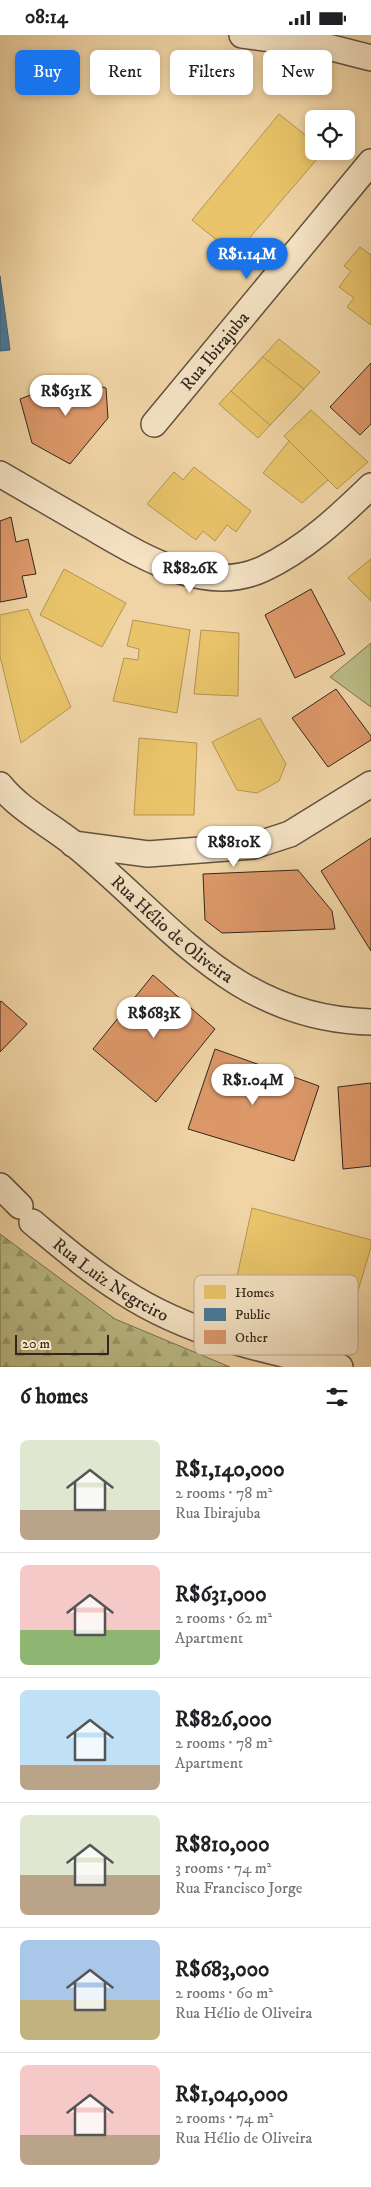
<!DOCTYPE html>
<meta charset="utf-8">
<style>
:root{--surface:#fff;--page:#f6f6f6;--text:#202124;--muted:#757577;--line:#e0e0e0;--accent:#1a73e8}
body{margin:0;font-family:"IM FELL DW Pica",serif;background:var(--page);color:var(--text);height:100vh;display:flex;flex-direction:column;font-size:19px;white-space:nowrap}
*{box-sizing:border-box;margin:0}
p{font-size:16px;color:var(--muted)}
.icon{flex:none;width:28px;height:28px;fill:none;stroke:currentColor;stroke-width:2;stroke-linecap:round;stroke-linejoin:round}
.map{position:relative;height:1332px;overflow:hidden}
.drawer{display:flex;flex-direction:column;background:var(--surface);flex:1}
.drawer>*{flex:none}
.banner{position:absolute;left:15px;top:15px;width:341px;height:45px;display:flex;gap:10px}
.buttons{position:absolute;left:305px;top:75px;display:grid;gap:10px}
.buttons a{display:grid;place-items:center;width:50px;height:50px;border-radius:8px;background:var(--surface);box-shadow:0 2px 8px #0003;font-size:25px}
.scale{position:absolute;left:15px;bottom:12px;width:94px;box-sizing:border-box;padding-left:5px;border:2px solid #31271f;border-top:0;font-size:14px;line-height:18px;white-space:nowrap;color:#31271f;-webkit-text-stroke:4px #f5e3c4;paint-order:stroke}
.price{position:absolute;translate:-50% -42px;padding:0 11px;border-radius:18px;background:#fff;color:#222;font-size:16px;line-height:32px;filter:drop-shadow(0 1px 2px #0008)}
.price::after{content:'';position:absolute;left:50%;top:30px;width:15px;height:11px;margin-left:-8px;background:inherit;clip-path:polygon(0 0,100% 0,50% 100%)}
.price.on{background:var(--accent);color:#fff}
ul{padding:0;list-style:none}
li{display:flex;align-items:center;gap:15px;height:125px;padding:0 20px}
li+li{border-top:1px solid var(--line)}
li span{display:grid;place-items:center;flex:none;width:140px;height:100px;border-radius:8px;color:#555}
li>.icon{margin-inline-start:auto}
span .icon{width:60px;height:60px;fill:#fffc;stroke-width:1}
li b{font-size:21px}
h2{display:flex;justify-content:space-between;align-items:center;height:60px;padding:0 20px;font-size:21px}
.tag{padding:0 18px;border-radius:8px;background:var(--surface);box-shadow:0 2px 8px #0003;font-size:18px;line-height:45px}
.tag.on{background:var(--accent);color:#fff}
.status{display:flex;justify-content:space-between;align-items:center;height:35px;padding:0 25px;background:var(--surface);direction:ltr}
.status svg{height:14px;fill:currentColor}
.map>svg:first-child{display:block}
.forest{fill:url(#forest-firs);stroke:#767252}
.pitch{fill:#bbbc86;stroke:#767252}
.homes{fill:#e9c46a;stroke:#b29554}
.public{fill:#457b9d;stroke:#3f6277}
.building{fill:#dd9869;stroke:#31271f}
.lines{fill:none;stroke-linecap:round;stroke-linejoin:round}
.minor-casing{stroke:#615240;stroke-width:28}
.minor{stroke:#f5e3c4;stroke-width:25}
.labels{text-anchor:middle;stroke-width:5;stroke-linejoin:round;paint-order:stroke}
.street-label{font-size:18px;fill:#31271f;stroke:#f5e3c4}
.key{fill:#f5e3c4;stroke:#baab92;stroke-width:1}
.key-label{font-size:14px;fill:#31271f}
</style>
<div class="status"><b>08:14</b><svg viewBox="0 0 49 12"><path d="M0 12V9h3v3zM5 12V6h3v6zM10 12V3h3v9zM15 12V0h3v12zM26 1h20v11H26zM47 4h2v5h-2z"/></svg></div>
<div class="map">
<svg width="371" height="1332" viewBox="0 0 371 1332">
<defs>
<pattern id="forest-firs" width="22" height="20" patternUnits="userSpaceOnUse" patternTransform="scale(1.25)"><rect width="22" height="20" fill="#bbbc86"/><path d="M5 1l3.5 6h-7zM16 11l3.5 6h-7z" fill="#99996d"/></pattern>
</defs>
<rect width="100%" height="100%" fill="#f0d4a5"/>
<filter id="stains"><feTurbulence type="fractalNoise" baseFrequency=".004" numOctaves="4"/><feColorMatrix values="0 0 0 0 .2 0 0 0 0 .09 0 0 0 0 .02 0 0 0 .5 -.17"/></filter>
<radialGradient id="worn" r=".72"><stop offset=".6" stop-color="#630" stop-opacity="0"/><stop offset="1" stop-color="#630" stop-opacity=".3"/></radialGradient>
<path class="forest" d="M0,1199L115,1284L230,1332H0Z"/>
<path class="pitch" d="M371,608V672L330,642Z"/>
<g class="homes">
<path d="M279,79L314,107V116H324L235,220L192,185Z"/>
<path d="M360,212L371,220V290L347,272L354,263L339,252L351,236L344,231Z"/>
<path d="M279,304L320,337L258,403L219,369Z"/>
<path d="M263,322L304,354L270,390L231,356Z"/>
<path d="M311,375L368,427L337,454L284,401Z"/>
<path d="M289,406L328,445L302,468L263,438Z"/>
<path d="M194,432L251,476L236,497L227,490L215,506L203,496L196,505L147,469L174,437L183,445Z"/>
<path d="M371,524V566L348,543Z"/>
<path d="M64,534L126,568L102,612L40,580Z"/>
<path d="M28,574L71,672L21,708L0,621V580Z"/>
<path d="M133,585L190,595L177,678L113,666L124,623L138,625L139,614L127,611Z"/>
<path d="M201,595L239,598L238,661L194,659Z"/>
<path d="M260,683L286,729L279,746L257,758L237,755L212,707Z"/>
<path d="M139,703L197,708L194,780H134Z"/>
<path d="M252,1173L371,1205V1212L352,1276L236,1246Z"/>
</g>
<path class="public" d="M0,241L10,315L0,316Z"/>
<g class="building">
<path d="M371,328V389L360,400L330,372Z"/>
<path d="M72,344L106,353L108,383L70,429L32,408L20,364Z"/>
<path d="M11,482L16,507L28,504L36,539L22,541L27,562L0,567V486Z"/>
<path d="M311,554L345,619L295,643L265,580Z"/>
<path d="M336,654L371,701V705L328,732L292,683Z"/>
<path d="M371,803V916L321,836Z"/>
<path d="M298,835L332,876L335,894L222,898L205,885L203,839Z"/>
<path d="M153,940L215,994L156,1067L93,1014Z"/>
<path d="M1,966L27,989L0,1017V967Z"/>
<path d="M215,1014L319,1051L294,1126L188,1094Z"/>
<path d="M371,1048V1131L343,1134L338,1052Z"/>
</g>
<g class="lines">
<defs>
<g id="minor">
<path d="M242,0L328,12L371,23"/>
<path id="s1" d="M154,389L371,127"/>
<path d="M0,439C29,456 57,472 86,489C137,518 202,562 263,534C305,514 338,483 371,451"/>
<path id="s2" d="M0,750C20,775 49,789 74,809C170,887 233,984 371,987"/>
<path d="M73,809L148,819L253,811L290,799L371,749"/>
<path d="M0,1151L20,1171"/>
<path id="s3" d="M32,1187C61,1211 90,1236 122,1256C187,1299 266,1316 340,1332"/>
</g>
</defs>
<use href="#minor" class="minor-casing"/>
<use href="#minor" class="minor"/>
</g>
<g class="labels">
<g class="street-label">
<text dy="6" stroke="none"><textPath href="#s1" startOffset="95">Rua Ibirajuba</textPath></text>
<text dy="6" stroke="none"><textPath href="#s2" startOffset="225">Rua Hélio de Oliveira</textPath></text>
<text dy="6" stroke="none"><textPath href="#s3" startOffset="98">Rua Luiz Negreiro</textPath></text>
</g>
</g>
<rect x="194" y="1240" width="164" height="80" rx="8" class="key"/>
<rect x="204" y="1250" width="22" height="14" fill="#e9c46a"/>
<rect x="204" y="1273" width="22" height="13" fill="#457b9d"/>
<rect x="204" y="1295" width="22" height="14" fill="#dd9869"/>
<g class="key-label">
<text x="235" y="1262">Homes</text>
<text x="235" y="1284">Public</text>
<text x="235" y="1307">Other</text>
</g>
<rect width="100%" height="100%" filter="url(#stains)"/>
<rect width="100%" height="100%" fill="url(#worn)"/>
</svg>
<div class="buttons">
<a><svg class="icon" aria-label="locate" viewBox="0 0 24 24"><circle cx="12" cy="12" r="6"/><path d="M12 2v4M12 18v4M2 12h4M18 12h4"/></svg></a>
</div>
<div class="scale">20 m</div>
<b class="price on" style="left:247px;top:245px">R$1.14M</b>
<b class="price" style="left:66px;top:382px">R$631K</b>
<b class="price" style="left:190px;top:559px">R$826K</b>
<b class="price" style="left:234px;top:833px">R$810K</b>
<b class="price" style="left:154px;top:1004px">R$683K</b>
<b class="price" style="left:253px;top:1071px">R$1.04M</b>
<div class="banner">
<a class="tag on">Buy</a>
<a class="tag">Rent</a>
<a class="tag">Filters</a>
<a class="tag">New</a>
</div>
</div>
<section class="drawer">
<h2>6 homes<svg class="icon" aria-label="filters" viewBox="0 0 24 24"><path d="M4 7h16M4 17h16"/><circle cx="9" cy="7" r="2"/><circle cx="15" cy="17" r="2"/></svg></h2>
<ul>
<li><span style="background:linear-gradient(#dfe7d0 70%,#b9a48a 0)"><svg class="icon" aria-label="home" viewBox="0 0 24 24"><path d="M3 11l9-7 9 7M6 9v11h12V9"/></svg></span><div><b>R$1,140,000</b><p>2 rooms · 78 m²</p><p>Rua Ibirajuba</p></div></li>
<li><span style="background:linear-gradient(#f6c9c9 65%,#8fb573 0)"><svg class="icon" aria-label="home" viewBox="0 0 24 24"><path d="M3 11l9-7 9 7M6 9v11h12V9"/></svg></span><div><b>R$631,000</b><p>2 rooms · 62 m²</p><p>Apartment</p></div></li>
<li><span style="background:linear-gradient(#bfe0f5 75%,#b9a48a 0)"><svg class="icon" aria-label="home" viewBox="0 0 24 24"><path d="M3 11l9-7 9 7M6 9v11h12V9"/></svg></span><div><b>R$826,000</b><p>2 rooms · 78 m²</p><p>Apartment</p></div></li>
<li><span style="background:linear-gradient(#dfe7d0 60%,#b9a48a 0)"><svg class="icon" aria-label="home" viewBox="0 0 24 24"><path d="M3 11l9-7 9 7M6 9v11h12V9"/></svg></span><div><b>R$810,000</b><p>3 rooms · 74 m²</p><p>Rua Francisco Jorge</p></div></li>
<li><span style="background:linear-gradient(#a9c7e8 60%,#c2b280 0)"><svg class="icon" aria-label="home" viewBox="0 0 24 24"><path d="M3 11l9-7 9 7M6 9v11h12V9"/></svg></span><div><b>R$683,000</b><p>2 rooms · 60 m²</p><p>Rua Hélio de Oliveira</p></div></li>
<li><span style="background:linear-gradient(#f6c9c9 70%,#b9a48a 0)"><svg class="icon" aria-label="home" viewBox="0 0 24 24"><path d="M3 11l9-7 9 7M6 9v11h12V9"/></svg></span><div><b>R$1,040,000</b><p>2 rooms · 74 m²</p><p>Rua Hélio de Oliveira</p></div></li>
</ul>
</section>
